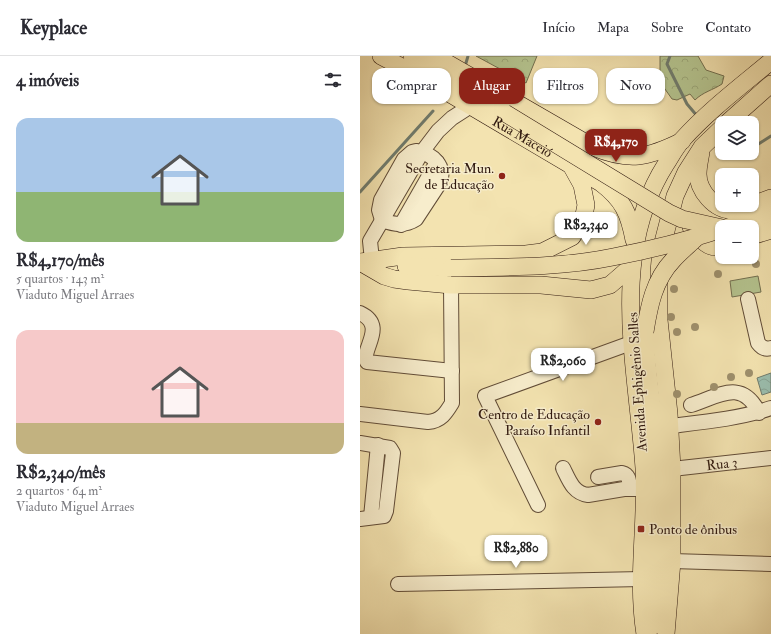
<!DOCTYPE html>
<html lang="pt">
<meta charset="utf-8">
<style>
:root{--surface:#fff;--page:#f2f2f3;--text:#2b2b33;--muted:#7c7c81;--line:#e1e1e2;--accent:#8f2418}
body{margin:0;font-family:"IM FELL Double Pica",serif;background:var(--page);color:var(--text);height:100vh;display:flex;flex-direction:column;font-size:15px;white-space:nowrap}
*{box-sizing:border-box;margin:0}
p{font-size:13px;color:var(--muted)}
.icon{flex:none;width:22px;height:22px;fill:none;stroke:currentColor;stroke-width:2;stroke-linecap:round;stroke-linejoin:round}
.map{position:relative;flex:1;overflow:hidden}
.sheet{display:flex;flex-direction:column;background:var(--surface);width:360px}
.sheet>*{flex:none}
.banner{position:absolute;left:12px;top:12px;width:339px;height:36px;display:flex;gap:8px}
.buttons{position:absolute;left:355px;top:60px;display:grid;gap:8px}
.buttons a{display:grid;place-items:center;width:44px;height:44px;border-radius:8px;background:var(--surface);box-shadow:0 1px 3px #0004;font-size:20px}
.price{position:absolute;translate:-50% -34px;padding:0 9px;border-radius:8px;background:#fff;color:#222;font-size:13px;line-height:26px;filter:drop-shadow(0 1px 2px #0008)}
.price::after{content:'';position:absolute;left:50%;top:24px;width:12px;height:9px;margin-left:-6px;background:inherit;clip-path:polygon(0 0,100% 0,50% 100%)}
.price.on{background:var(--accent);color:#fff}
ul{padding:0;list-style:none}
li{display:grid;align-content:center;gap:8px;height:212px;padding:0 16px}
li span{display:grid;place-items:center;height:124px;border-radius:12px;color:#555}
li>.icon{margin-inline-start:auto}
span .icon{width:72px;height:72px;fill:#fffc;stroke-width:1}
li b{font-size:17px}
h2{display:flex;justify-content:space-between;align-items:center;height:48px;padding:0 16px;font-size:17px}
.chip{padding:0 14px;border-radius:12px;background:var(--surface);box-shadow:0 1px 3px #0004;font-size:14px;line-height:36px}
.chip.on{background:var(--accent);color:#fff}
header{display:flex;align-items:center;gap:24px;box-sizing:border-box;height:56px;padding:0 20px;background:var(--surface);border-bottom:1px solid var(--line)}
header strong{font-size:19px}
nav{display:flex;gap:22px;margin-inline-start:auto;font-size:14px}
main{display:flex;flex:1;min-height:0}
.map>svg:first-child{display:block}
.forest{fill:url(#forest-crowns);stroke:#726f50}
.green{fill:#b5c590;stroke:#726f50}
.water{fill:url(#water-waves);stroke:#707c6e}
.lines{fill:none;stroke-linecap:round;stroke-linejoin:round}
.stream{stroke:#707c6e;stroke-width:3}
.minor-casing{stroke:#614c37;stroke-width:16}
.major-casing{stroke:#30190f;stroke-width:18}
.minor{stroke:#f7edcc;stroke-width:14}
.major{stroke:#f3e3b0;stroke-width:17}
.major-bridge-casing{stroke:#30190f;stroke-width:18;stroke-linecap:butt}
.major-bridge{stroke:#f3e3b0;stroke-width:17}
.tree{fill:#9e906d}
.poi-dot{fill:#8f2418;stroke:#f7edcc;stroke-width:1.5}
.labels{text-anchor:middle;stroke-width:3;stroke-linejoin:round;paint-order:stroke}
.street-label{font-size:14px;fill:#30190f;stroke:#f7edcc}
.poi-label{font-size:14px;fill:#30190f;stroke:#f7edcc;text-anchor:end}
</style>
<header>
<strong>Keyplace</strong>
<nav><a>Início</a><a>Mapa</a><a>Sobre</a><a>Contato</a></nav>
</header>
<main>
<section class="sheet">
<h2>4 imóveis<svg class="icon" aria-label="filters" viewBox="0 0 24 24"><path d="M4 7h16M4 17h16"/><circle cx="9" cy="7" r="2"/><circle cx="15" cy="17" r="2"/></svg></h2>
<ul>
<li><span style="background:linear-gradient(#a9c7e8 60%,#8fb573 0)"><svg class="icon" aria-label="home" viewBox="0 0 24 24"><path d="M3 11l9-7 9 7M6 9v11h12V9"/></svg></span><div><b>R$4,170/mês</b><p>5 quartos · 143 m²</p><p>Viaduto Miguel Arraes</p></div></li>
<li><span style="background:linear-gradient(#f6c9c9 75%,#c2b280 0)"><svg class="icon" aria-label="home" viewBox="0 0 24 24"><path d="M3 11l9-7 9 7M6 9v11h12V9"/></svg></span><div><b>R$2,340/mês</b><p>2 quartos · 64 m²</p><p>Viaduto Miguel Arraes</p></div></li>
</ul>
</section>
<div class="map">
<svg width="411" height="578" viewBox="0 0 411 578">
<defs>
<pattern id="forest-crowns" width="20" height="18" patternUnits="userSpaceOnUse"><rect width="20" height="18" fill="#b5c590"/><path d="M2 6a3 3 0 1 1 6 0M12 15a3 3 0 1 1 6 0" fill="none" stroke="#9ca97b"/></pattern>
<pattern id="water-waves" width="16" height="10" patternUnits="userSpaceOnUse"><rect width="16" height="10" fill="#9bbeae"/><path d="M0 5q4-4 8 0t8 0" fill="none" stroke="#86a394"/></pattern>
</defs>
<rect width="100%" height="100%" fill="#f3e3b0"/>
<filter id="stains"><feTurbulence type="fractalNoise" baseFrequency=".005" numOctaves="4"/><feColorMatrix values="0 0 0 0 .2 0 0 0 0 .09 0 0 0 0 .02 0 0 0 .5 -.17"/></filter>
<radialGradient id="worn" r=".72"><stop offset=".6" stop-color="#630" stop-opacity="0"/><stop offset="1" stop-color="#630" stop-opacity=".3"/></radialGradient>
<g class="forest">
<path d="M116,0H177L166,27Z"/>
<path d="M300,0H338L346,14L364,20L362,28C353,34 343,36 335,44L330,38L317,44L312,43L300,26Z"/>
</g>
<path class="green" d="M398,220L401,236L372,241L370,225Z"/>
<path class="water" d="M411,317V336L402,339L397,322Z"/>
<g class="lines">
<g class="stream">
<path d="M310,0L307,8L327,48L338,61"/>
<path d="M106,7L108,0"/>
<path d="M392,92L411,80"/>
<path d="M378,97H379"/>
<path d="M0,136L73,55"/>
</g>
<defs>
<g id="minor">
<path d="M56,95C73,98 87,110 79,128L56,163C45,170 35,169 22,164L19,154L21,144L44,103L52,96Z"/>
<path d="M41,169L77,106"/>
<path d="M12,204L10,185L62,96L78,75L92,62L106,53L109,49"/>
<path d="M388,243L398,287C401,291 405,294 411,292"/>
<path d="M0,257C28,270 0,294 7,306L92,315"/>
<path d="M331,349C359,340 382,322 399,357"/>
<path d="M0,358L68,366C81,365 86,357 92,347L91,229"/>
<path d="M310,370C344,366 378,363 411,352"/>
<path d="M0,387L30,392L33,397L26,455L24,460L0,463"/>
<path d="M203,412C209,424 213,437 228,439L264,433H284"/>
<path id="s1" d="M312,413L411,402"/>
<path d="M238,421L262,417C270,419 269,426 270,433"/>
<path d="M178,449L125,340L271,287"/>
<path d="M11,461L18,389"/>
<path d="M312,505L411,508"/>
<path d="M38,528L282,523"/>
</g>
<g id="major">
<path id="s2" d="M21,0L70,26L241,127C263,144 269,157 274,184"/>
<path d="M52,0L145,57"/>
<path d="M70,0L89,8L233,91C269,106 288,102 322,85"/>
<path d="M367,67L411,28"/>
<path d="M341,96C340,103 338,110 338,118C338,134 354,154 372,154C378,154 385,151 391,149"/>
<path d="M392,149L411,142"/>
<path d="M331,171C339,181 348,195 362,190"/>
<path d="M368,171L411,157"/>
<path d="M392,180L411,174"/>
<path d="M0,206L43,200L166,198L182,196L212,181L223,164L226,149L222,129L212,111"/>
<path d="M0,206L24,220L34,223L48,225L91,229H181L231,234L250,229L265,216L272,208"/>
<path d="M46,210L91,212"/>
<path d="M285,276C286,319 295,361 297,403C299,458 297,515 293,570"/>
<path d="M285,578C276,523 287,467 284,412C277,311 248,199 306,108C311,100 316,91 322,84C348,55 381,30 411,5"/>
<path d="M306,578L312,505V413L309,358L299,264V216L301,194L315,140L326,116L342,91L362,72"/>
</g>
</defs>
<use href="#minor" class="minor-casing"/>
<use href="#major" class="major-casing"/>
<use href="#minor" class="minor"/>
<use href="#major" class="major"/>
<defs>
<g id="major-bridge">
<path d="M145,57L309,157L322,163L362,172"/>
<path d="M91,212C144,211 200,212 253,201C289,194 326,185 362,173"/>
<path d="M285,276C289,250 294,224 313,204C320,196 329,189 336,182"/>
</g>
</defs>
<use href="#major-bridge" class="major-bridge-casing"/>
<use href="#major-bridge" class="major-bridge"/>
</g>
<g class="tree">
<circle cx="396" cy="208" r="4"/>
<circle cx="358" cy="218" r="4"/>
<circle cx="314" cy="233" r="4"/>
<circle cx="311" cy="261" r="4"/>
<circle cx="335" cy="271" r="4"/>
<circle cx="317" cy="276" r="4"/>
<circle cx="389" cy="317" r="4"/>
<circle cx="371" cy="321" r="4"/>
<circle cx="354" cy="331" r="4"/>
<circle cx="317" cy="338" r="4"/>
</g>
<g class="poi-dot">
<circle cx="142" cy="120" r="4"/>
<circle cx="238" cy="366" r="4"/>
<rect x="277" y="469" width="8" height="8" rx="2"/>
</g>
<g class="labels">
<g class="street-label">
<text dy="5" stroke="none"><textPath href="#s2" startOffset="163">Rua Maceió</textPath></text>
<text transform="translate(277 326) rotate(-94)" y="5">Avenida Ephigênio Salles</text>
<text dy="5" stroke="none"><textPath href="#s1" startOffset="50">Rua 3</textPath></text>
</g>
<g class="poi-label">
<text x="134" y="117">Secretaria Mun.<tspan x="134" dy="16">de Educação</tspan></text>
<text x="230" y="363">Centro de Educação<tspan x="230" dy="16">Paraíso Infantil</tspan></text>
<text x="289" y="478" text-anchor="start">Ponto de ônibus</text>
</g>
</g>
<rect width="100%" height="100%" filter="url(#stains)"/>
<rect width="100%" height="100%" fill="url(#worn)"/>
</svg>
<div class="buttons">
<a><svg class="icon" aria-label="layers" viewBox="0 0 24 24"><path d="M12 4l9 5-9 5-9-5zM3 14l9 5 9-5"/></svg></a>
<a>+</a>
<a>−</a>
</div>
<b class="price on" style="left:256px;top:107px">R$4,170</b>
<b class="price" style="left:226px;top:190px">R$2,340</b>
<b class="price" style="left:203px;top:326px">R$2,060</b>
<b class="price" style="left:156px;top:513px">R$2,880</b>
<div class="banner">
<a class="chip">Comprar</a>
<a class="chip on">Alugar</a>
<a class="chip">Filtros</a>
<a class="chip">Novo</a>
</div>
</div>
</main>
